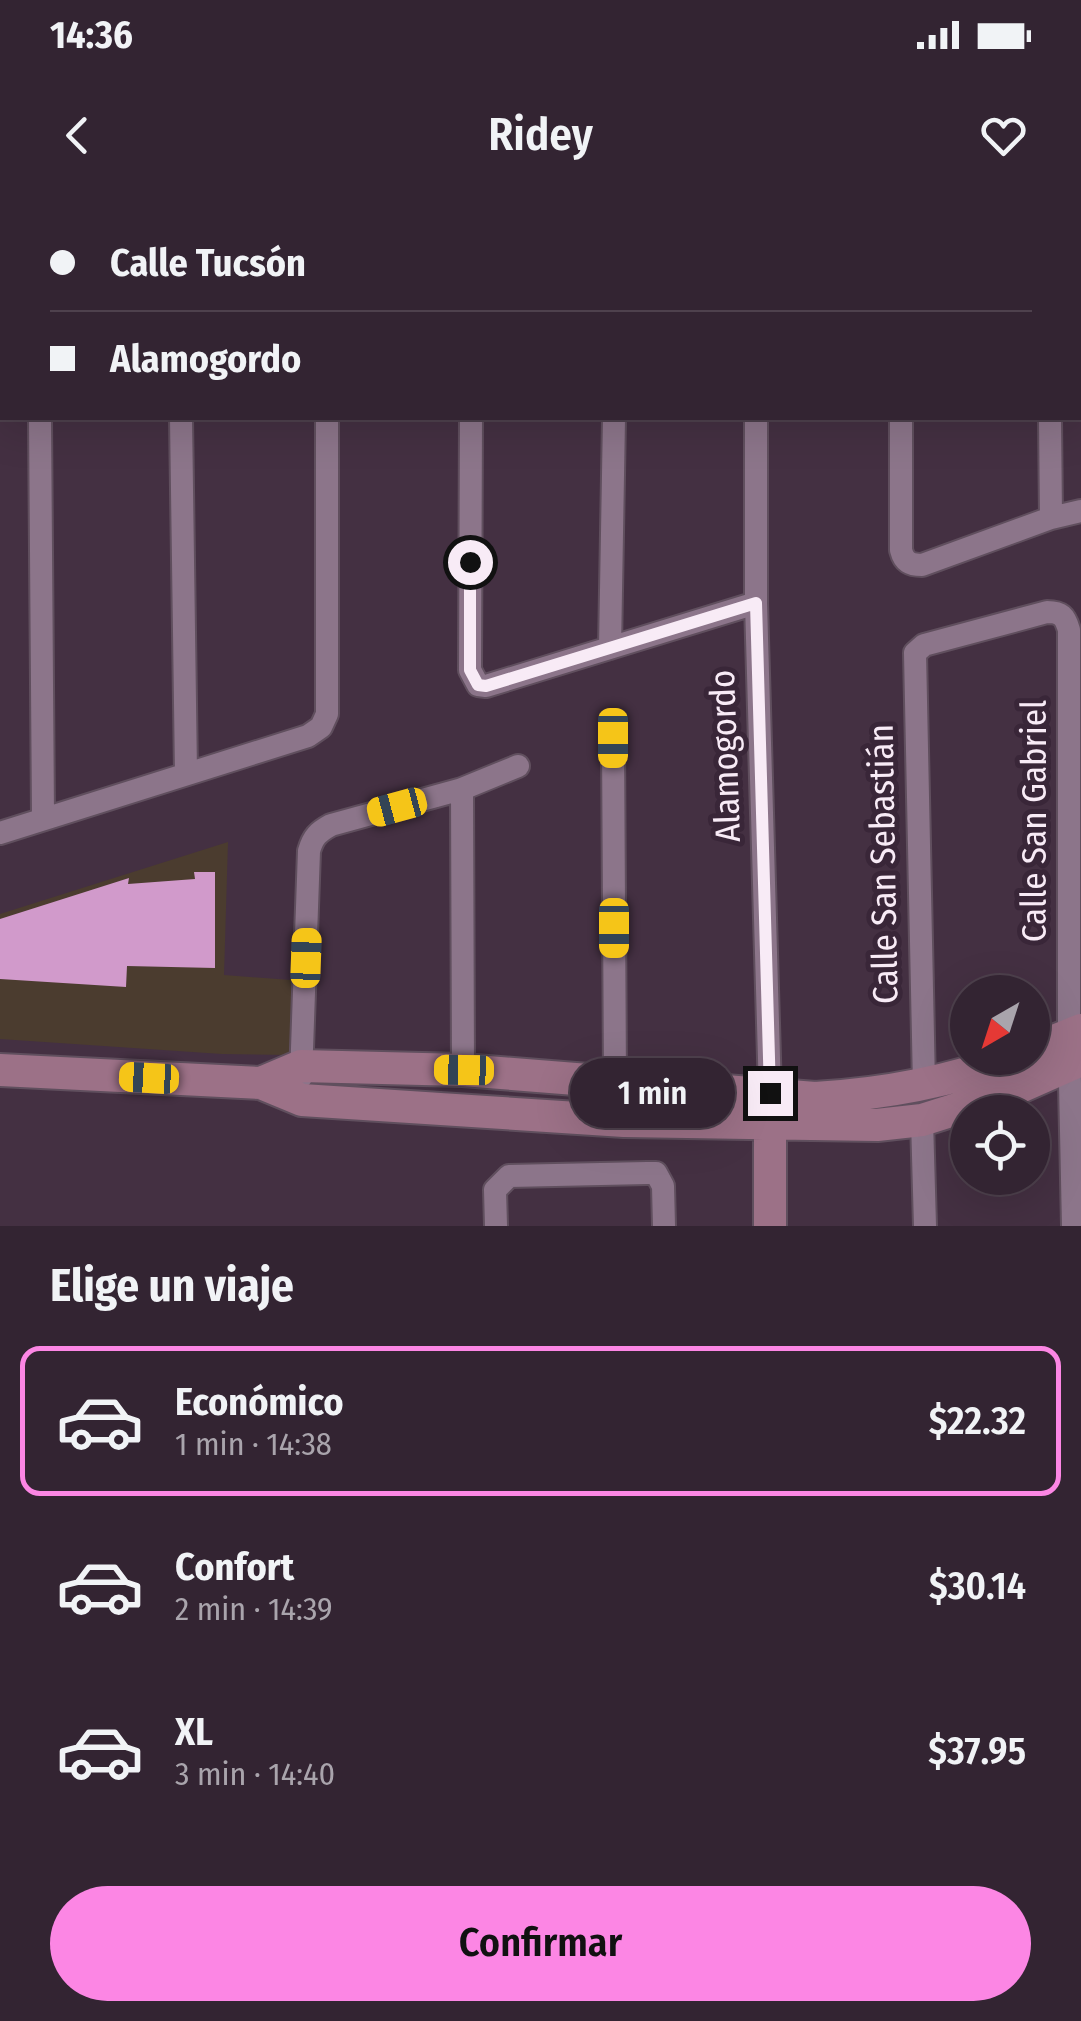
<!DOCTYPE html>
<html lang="es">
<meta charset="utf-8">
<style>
body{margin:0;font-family:"Fira Sans Condensed",sans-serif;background:#3b2c3a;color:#f1f3f6;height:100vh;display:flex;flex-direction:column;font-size:38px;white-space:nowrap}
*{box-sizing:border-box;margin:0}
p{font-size:32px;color:#a9a4ac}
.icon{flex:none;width:55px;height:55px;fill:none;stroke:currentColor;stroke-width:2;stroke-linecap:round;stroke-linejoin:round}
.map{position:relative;height:1026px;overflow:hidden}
.side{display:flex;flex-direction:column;background:#332432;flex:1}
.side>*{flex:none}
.banner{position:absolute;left:0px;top:0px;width:1082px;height:220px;box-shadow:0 10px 40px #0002,0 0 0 2px #4e414d;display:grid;align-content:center;height:220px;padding:0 50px;background:#332432}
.needle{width:65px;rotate:219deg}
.buttons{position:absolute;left:950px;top:775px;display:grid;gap:20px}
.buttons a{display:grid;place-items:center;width:100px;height:100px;border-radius:50%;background:#332432;box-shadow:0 10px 40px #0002,0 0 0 2px #4e414d;font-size:50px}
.end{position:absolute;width:45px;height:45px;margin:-22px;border:12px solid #f8ebf6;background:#111;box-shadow:0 0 0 5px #111}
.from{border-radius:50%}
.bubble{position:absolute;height:70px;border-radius:35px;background:#332432;box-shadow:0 10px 40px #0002,0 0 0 2px #4e414d;font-size:32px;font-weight:600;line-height:70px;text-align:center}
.car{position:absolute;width:30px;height:60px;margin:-30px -15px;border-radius:12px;box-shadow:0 0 8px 2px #0007;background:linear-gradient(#f5c518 24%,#345 0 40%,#f5c518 0 76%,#345 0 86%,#f5c518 0)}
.banner b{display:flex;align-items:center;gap:35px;height:95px;font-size:38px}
.banner b+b{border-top:2px solid #4e414d}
.banner i{width:25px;height:25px;background:#f1f3f6}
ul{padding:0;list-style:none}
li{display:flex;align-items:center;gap:30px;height:150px;margin:0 20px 15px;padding:0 30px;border:5px solid transparent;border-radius:20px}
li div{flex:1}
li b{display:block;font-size:38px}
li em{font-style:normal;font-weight:600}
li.on{border-color:#fc86e4}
li>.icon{width:90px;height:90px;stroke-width:1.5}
h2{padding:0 50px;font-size:45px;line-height:120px}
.cta{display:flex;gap:20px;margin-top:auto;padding:20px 50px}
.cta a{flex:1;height:115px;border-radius:60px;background:#fc86e4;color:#111;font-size:40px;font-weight:600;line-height:115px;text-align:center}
.status{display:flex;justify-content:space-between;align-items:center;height:70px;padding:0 50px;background:#332432;direction:ltr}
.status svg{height:28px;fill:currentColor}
header{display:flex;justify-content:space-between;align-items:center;height:130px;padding:0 50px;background:#332432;font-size:45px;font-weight:600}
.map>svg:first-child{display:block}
</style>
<div class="status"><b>14:36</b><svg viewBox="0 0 49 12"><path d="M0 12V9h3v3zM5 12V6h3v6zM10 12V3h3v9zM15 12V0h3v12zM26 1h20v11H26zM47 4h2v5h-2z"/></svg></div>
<header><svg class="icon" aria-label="back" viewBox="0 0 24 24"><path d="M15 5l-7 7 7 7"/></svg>Ridey<svg class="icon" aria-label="heart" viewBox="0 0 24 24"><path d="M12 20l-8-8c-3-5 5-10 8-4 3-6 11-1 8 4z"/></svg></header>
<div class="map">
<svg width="1081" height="1026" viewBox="0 0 1081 1026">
<rect width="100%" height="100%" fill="#443042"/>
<path fill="#4b3c2f" d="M0,0h111l4,2h-113l-2,76z
M228,642l-4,133 67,5v75l-69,-1 -222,-15v-125z"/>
<path fill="#d19acb" d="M194,672h21v96l-88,-2 -1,21 -126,-8v-60l129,-41 -1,6 67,-5z"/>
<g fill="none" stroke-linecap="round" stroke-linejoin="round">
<g stroke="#604f5e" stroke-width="26">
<path id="street" d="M145,0l3,2
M325,0v2
M471,0v2
M1049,0v2
M492,2l4,-2
M618,2v-2
M757,2v-2
M902,2v-2
M0,98h2
M40,218l3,399
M181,218l5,356
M471,218l-1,252 8,15 8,1 270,-83
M756,218v185l14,490
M901,218v132c3,12 9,15 21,15l129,-47 30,-7
M1050,218l1,100
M610,448l4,-230
M613,538l2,342
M462,589l1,281
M0,633l308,-97 13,-9 6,-13v-296
M301,877l8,-226c4,-14 9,-19 22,-26l131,-36 56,-23
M924,885l-9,-432 9,-8 123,-33c14,0 18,4 22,18v406l4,190
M922,920l3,106
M496,1026l-1,-36 14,-14 138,-3h9l7,13 1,40"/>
</g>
<g stroke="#604f5e" stroke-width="36">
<path id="secondary" d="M1032,850l49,-20
M0,870l261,13 41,17 322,21 253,4 45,-5 38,-12 53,-18 68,-30
M261,883l40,-17 162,4 352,28c68,-4 134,-16 198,-40
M770,1026v-120"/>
</g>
<use href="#street" stroke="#8c758a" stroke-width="22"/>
<use href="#secondary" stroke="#9c7187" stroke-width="32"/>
</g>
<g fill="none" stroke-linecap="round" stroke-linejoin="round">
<path stroke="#f8ebf6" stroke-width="12" d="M470,362v108l8,15 8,1 270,-83 14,490"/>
</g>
<g text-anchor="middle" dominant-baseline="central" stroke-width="10" stroke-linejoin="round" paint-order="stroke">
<g font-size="35" fill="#f8ebf6" stroke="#392638">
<text transform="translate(725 556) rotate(-92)">Alamogordo</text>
<text transform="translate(1034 621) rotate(-90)">Calle San Gabriel</text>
<text transform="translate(883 664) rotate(-91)">Calle San Sebastián</text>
</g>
</g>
</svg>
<div class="buttons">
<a><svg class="needle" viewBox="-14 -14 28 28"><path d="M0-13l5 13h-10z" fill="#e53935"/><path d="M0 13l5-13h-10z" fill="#a9a4ac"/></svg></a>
<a><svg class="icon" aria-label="locate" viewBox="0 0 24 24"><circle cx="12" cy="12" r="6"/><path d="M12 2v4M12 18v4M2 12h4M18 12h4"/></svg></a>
</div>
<i class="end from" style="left:470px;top:362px"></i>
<i class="end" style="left:770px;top:893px"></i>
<div class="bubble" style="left:570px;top:858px;width:165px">1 min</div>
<i class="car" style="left:613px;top:538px;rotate:180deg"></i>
<i class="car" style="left:397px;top:607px;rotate:255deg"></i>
<i class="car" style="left:614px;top:728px;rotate:180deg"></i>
<i class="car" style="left:306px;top:758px;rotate:2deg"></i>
<i class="car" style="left:464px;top:870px;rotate:271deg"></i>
<i class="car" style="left:149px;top:878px;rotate:273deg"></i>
<div class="banner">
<b><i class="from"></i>Calle Tucsón</b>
<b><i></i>Alamogordo</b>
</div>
</div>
<section class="side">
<h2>Elige un viaje</h2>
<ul>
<li class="on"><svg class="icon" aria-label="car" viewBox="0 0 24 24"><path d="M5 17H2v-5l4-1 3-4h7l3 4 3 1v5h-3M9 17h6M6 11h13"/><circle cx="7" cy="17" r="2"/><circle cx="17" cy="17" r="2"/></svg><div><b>Económico</b><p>1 min · 14:38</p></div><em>$22.32</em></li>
<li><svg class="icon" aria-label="car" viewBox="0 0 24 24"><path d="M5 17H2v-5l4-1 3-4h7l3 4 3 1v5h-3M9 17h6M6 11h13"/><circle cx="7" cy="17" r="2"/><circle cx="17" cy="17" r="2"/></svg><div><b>Confort</b><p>2 min · 14:39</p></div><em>$30.14</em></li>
<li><svg class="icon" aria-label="car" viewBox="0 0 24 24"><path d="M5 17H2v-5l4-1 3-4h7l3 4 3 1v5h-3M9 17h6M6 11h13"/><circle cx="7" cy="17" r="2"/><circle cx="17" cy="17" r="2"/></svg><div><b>XL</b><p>3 min · 14:40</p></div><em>$37.95</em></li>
</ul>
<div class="cta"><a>Confirmar</a></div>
</section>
